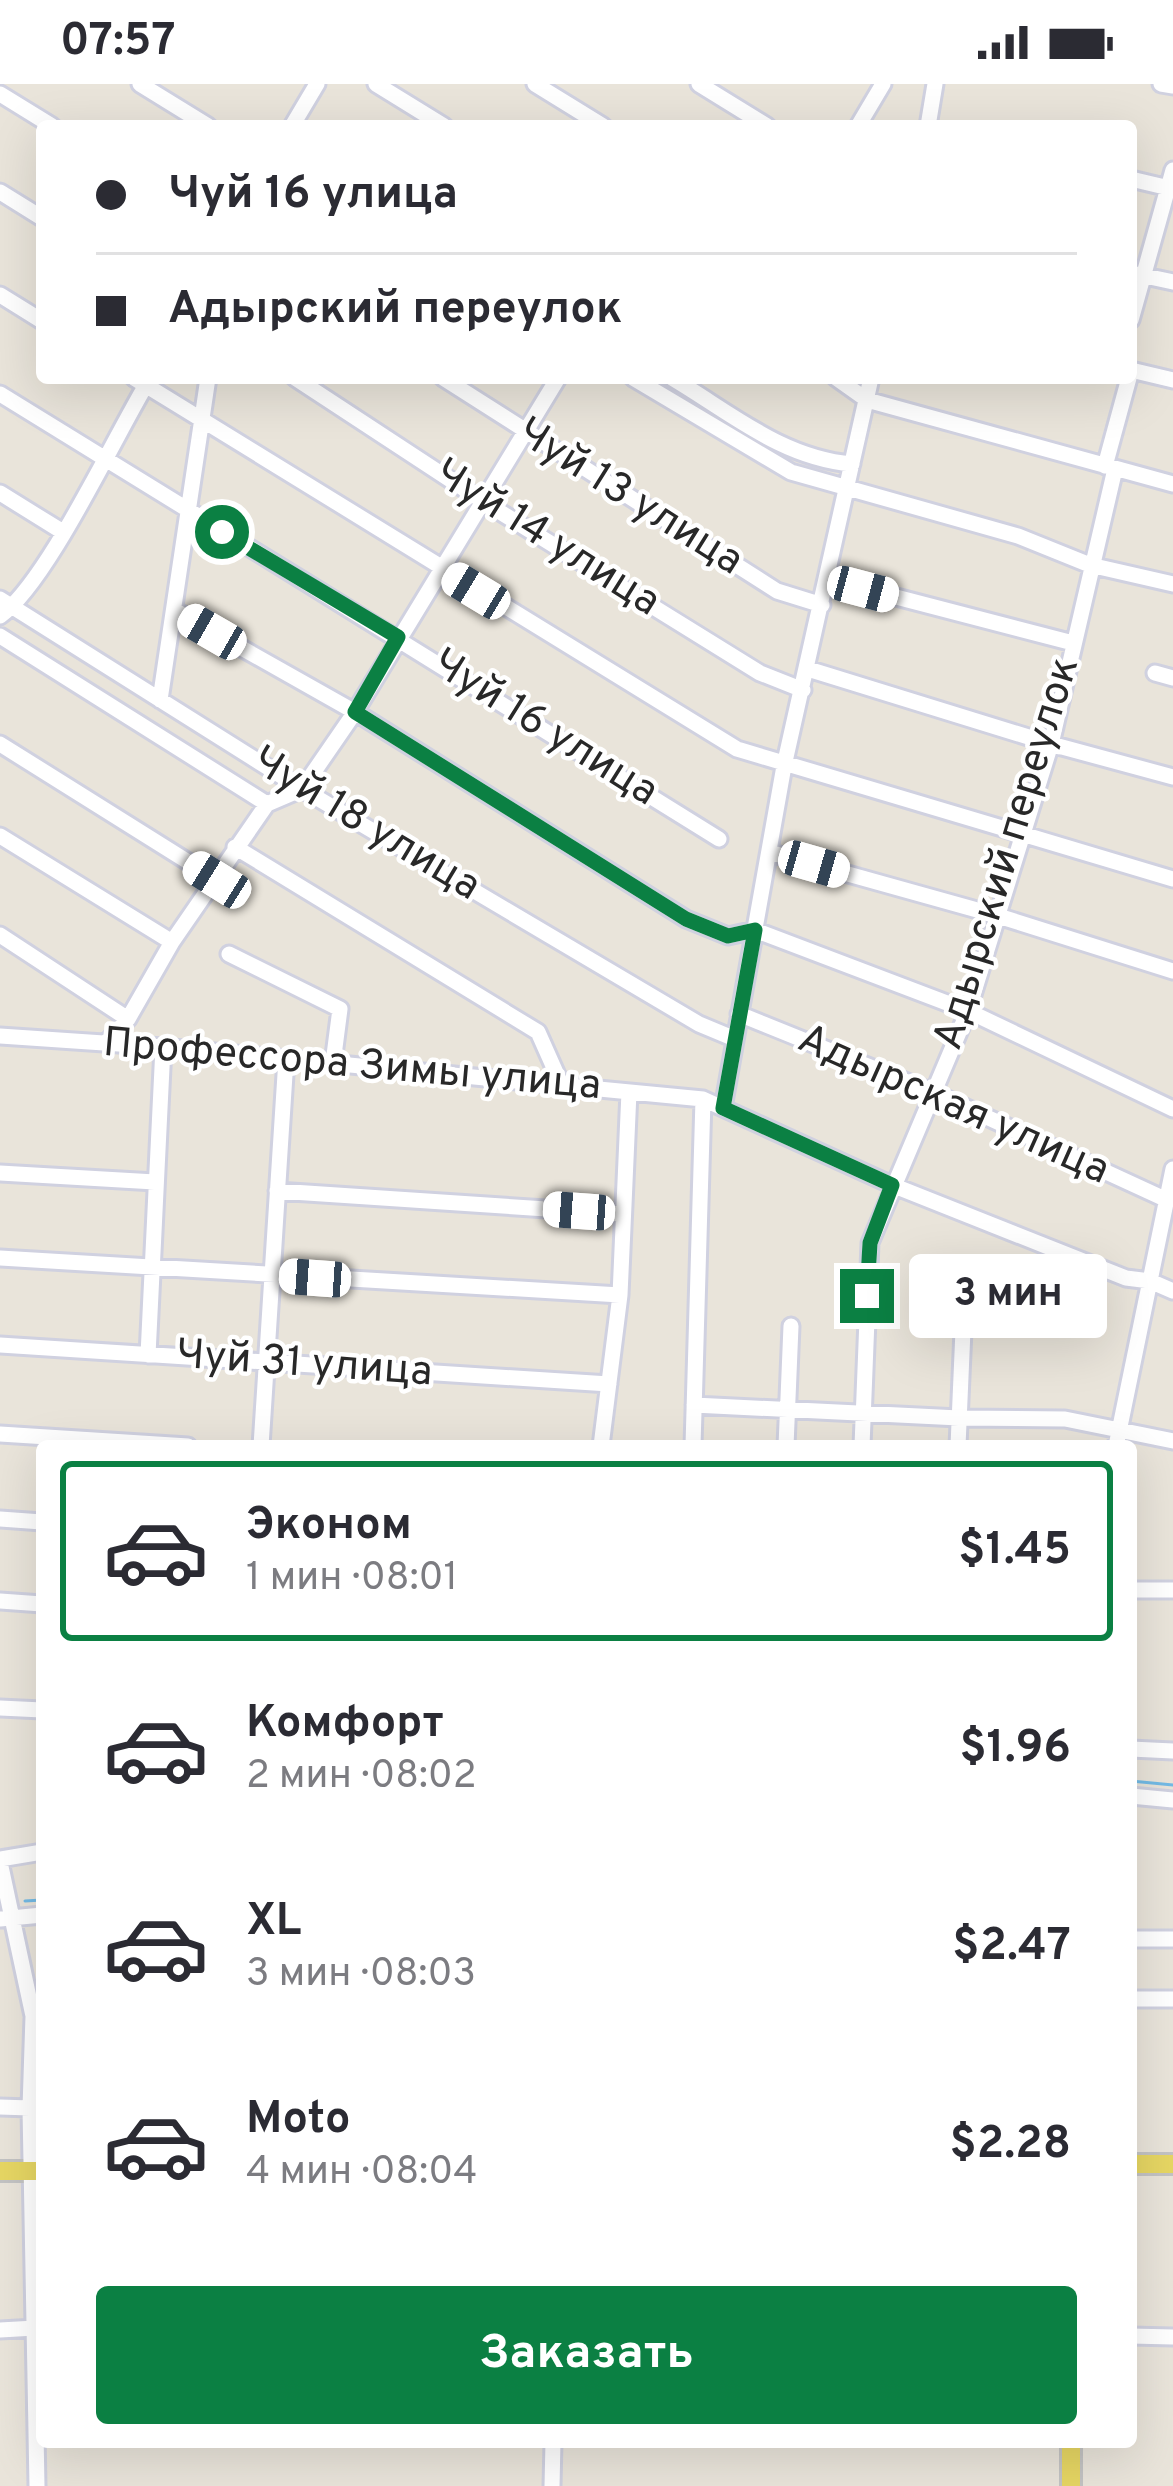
<!DOCTYPE html>
<html lang="ru">
<meta charset="utf-8">
<style>
body{margin:0;font-family:Overpass,sans-serif;background:#f2f2f3;color:#2b2b33;height:100vh;display:flex;flex-direction:column;font-size:45px;white-space:nowrap}
*{box-sizing:border-box;margin:0}
p{font-size:39px;color:#7c7c81}
.icon{flex:none;width:66px;height:66px;fill:none;stroke:currentColor;stroke-width:2;stroke-linecap:round;stroke-linejoin:round}
.map{position:relative;flex:1;overflow:hidden}
.side{position:absolute;left:36px;top:1356px;width:1101px;height:1008px;display:flex;flex-direction:column;background:#fff;border-radius:12px;box-shadow:0 12px 48px #0002}
.side>*{flex:none}
.guide{position:absolute;left:36px;top:36px;width:1101px;height:264px;border-radius:12px;box-shadow:0 12px 48px #0002;display:grid;align-content:center;height:264px;padding:0 60px;background:#fff}
.end{position:absolute;width:54px;height:54px;margin:-27px;border:15px solid #0b8043;background:#fff;box-shadow:0 0 0 6px #fff}
.from{border-radius:50%}
.bubble{position:absolute;height:84px;border-radius:12px;background:#fff;box-shadow:0 12px 48px #0002;font-size:39px;font-weight:700;line-height:84px;text-align:center}
.car{position:absolute;width:36px;height:72px;margin:-36px -18px;border-radius:15px;box-shadow:0 0 9px 3px #0007;background:linear-gradient(#fff 24%,#345 0 40%,#fff 0 76%,#345 0 86%,#fff 0)}
.guide b{display:flex;align-items:center;gap:42px;height:114px;font-size:45px}
.guide b+b{border-top:3px solid #e1e1e2}
.guide i{width:30px;height:30px;background:#2b2b33}
ul{padding:21px 0 0;list-style:none}
li{display:flex;align-items:center;gap:36px;height:180px;margin:0 24px 18px;padding:0 36px;border:6px solid transparent;border-radius:12px}
li div{flex:1}
li b{display:block;font-size:45px}
li em{font-style:normal;font-weight:700}
li.active{border-color:#0b8043}
li>.icon{width:108px;height:108px;stroke-width:1.5}
.button{display:flex;gap:24px;margin-top:auto;padding:24px 60px}
.button a{flex:1;height:138px;border-radius:12px;background:#0b8043;color:#fff;font-size:48px;font-weight:700;line-height:138px;text-align:center}
.status{display:flex;justify-content:space-between;align-items:center;height:84px;padding:0 60px;background:#fff;direction:ltr}
.status svg{height:33px;fill:currentColor}
.map>svg:first-child{display:block}
</style>
<div class="status"><b>07:57</b><svg viewBox="0 0 49 12"><path d="M0 12V9h3v3zM5 12V6h3v6zM10 12V3h3v9zM15 12V0h3v12zM26 1h20v11H26zM47 4h2v5h-2z"/></svg></div>
<div class="map">
<svg width="1173" height="2402" viewBox="0 0 1173 2402">
<rect width="100%" height="100%" fill="#e9e4da"/>
<g fill="none" stroke-linecap="round" stroke-linejoin="round">
<path stroke="#73bae5" stroke-width="3" d="M1131,1697l42,4
M25,1817l17,-1"/>
<g stroke="#d0d1e0" stroke-width="21">
<path id="minor" d="M140,0l68,42
M376,0l68,42
M535,0l68,42
M699,0l68,42
M1161,0l12,2
M0,10l52,32
M292,42l25,-42
M858,42l25,-42
M928,42l7,-42
M1131,95l42,10
M0,108l42,26
M1131,189l42,9
M0,211l42,26
M1131,236l42,-150
M1131,286l42,10
M134,294l603,371 436,130
M295,294l189,124 276,171 43,17
M443,294l334,213 45,14
M633,294l158,94 227,64 72,29 83,19
M672,294c59,35 110,80 180,86
M836,294l31,22 306,84
M0,310c240,148 480,295 719,445
M1105,382l24,-88
M0,409l63,39
M827,495l246,64
M0,515l302,190 397,235 36,15
M176,527l179,101 331,207 42,17 27,-6 213,81 205,98
M0,532c46,-32 113,-176 146,-231
M0,552l267,168
M808,585l243,75 122,33
M1155,589l18,5
M160,616l48,-322
M0,660l217,136
M0,752l172,106
M235,763l303,185 24,54
M769,768l226,63 178,56
M0,851l128,84
M229,870l111,55 -7,54
M739,930l193,78 235,108
M0,952l163,11 540,52 189,86 234,93 24,3 23,10
M106,959l22,-24 44,-77 95,-138 35,-15 53,-77 203,-334
M723,1024l61,-342 87,-388
M0,1089l155,9
M277,1107l345,23
M0,1174l620,37
M0,1261l609,39
M148,1271l15,-308
M694,1321l265,13 106,1 108,22
M0,1350l188,12
M261,1362l25,-387
M601,1362l19,-151 9,-203
M693,1362l10,-347
M786,1362l5,-120
M862,1362l8,-203 98,-232 83,-267 64,-275
M958,1362l5,-116
M1116,1362l57,-277
M0,1435l42,3
M1131,1506h42
M0,1517l42,3
M0,1624l42,2
M1131,1665l42,2
M1131,1712l42,4
M0,1775l42,-7
M0,1778l33,154 -3,92 7,378
M0,1835l42,-4
M1131,1855h42
M1131,1915h42
M0,2023l30,1
M0,2246l35,-2
M1131,2252l42,1
M552,2402l1,-44"/>
</g>
<g stroke="#c3c3c3" stroke-width="24">
<path id="major" d="M1131,2080h42
M0,2087h42
M1071,2358v44"/>
</g>
<use href="#minor" stroke="#fff" stroke-width="15"/>
<use href="#major" stroke="#e6d663" stroke-width="18"/>
</g>
<g fill="none" stroke-linecap="round" stroke-linejoin="round">
<path stroke="#0b8043" stroke-width="15" d="M222,448l176,105 -43,75 331,207 42,17 27,-6 -32,178 169,77 -22,58 -3,53"/>
</g>
<g text-anchor="middle" dominant-baseline="central" stroke-width="9" stroke-linejoin="round" paint-order="stroke">
<g font-size="42" fill="#282828" stroke="#fff">
<text transform="translate(629 414) rotate(32)">Чуй 13 улица</text>
<text transform="translate(546 455) rotate(32)">Чуй 14 улица</text>
<text transform="translate(544 645) rotate(32)">Чуй 16 улица</text>
<text transform="translate(365 741) rotate(31)">Чуй 18 улица</text>
<text transform="translate(1008 770) rotate(-73)">Адырский переулок</text>
<text transform="translate(352 982) rotate(5)">Профессора Зимы улица</text>
<text transform="translate(953 1022) rotate(24)">Адырская улица</text>
<text transform="translate(304 1281) rotate(4)">Чуй 31 улица</text>
</g>
</g>
</svg>
<i class="end from" style="left:222px;top:448px"></i>
<i class="end" style="left:867px;top:1212px"></i>
<div class="bubble" style="left:909px;top:1170px;width:198px">3 мин</div>
<i class="car" style="left:863px;top:505px;rotate:105deg"></i>
<i class="car" style="left:476px;top:507px;rotate:301deg"></i>
<i class="car" style="left:212px;top:548px;rotate:300deg"></i>
<i class="car" style="left:814px;top:780px;rotate:106deg"></i>
<i class="car" style="left:217px;top:796px;rotate:302deg"></i>
<i class="car" style="left:579px;top:1127px;rotate:274deg"></i>
<i class="car" style="left:315px;top:1194px;rotate:274deg"></i>
<div class="guide">
<b><i class="from"></i>Чуй 16 улица</b>
<b><i></i>Адырский переулок</b>
</div>
<section class="side">
<ul>
<li class="active"><svg class="icon" aria-label="car" viewBox="0 0 24 24"><path d="M5 17H2v-5l4-1 3-4h7l3 4 3 1v5h-3M9 17h6M6 11h13"/><circle cx="7" cy="17" r="2"/><circle cx="17" cy="17" r="2"/></svg><div><b>Эконом</b><p>1 мин · 08:01</p></div><em>$1.45</em></li>
<li><svg class="icon" aria-label="car" viewBox="0 0 24 24"><path d="M5 17H2v-5l4-1 3-4h7l3 4 3 1v5h-3M9 17h6M6 11h13"/><circle cx="7" cy="17" r="2"/><circle cx="17" cy="17" r="2"/></svg><div><b>Комфорт</b><p>2 мин · 08:02</p></div><em>$1.96</em></li>
<li><svg class="icon" aria-label="car" viewBox="0 0 24 24"><path d="M5 17H2v-5l4-1 3-4h7l3 4 3 1v5h-3M9 17h6M6 11h13"/><circle cx="7" cy="17" r="2"/><circle cx="17" cy="17" r="2"/></svg><div><b>XL</b><p>3 мин · 08:03</p></div><em>$2.47</em></li>
<li><svg class="icon" aria-label="car" viewBox="0 0 24 24"><path d="M5 17H2v-5l4-1 3-4h7l3 4 3 1v5h-3M9 17h6M6 11h13"/><circle cx="7" cy="17" r="2"/><circle cx="17" cy="17" r="2"/></svg><div><b>Moto</b><p>4 мин · 08:04</p></div><em>$2.28</em></li>
</ul>
<div class="button"><a>Заказать</a></div>
</section>
</div>
